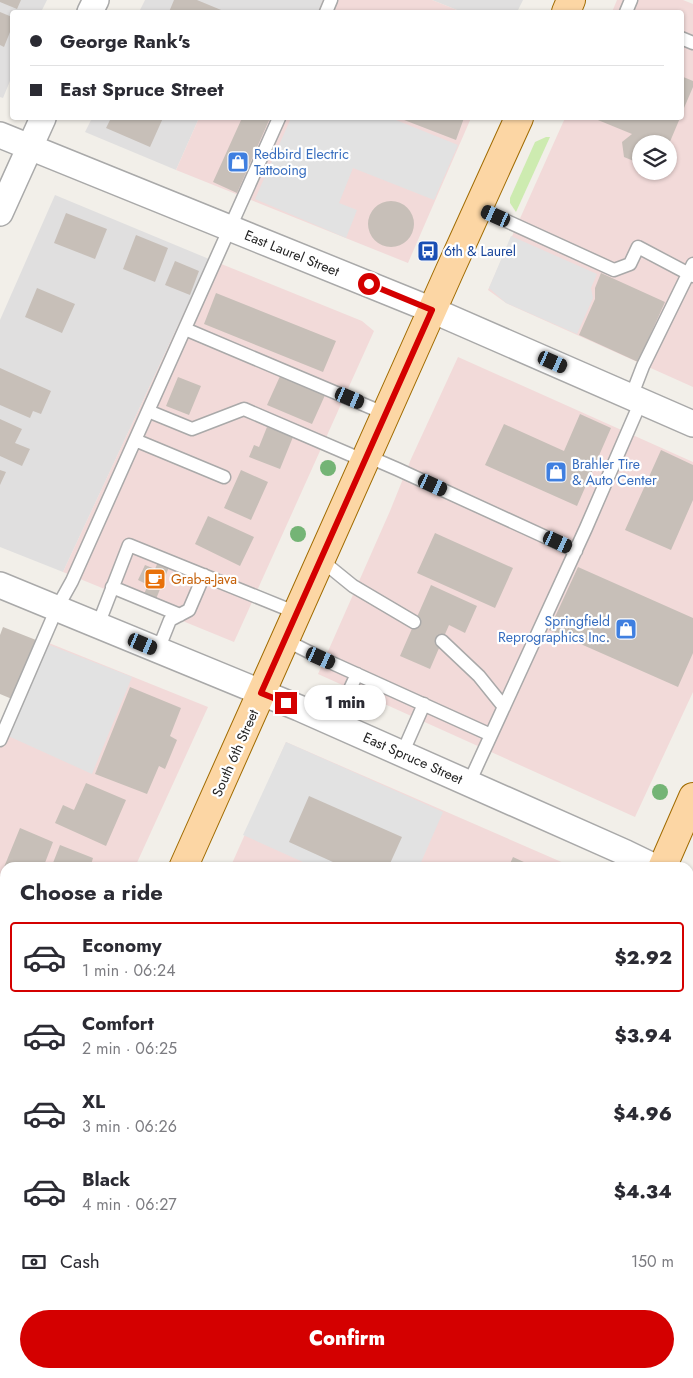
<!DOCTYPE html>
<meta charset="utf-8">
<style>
body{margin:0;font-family:Jost,sans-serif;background:#f2f2f3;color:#2b2b33;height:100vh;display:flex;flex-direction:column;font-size:19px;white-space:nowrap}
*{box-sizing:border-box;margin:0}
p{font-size:16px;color:#7c7c81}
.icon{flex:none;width:28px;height:28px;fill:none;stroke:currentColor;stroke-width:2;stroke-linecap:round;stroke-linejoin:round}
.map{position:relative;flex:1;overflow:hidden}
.side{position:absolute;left:0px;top:862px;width:694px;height:516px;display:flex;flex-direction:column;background:#fff;border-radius:15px 15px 0 0;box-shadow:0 1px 4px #0004}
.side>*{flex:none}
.hud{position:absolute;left:10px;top:10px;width:674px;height:110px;border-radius:5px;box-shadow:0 1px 4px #0004;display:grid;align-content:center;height:110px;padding:0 20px;background:#fff}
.buttons{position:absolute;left:632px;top:135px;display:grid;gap:10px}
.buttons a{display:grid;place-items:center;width:45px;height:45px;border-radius:50%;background:#fff;box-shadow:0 1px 4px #0004;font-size:25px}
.end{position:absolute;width:22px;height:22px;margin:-11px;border:6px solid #d40000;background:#fff;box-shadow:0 0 0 2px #fff}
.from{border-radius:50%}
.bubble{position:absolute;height:35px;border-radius:18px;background:#fff;box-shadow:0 1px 4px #0004;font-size:16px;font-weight:800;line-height:35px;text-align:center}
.car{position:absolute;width:15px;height:30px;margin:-15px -8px;border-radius:6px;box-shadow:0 0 4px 1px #0007;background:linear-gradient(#222 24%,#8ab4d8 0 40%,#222 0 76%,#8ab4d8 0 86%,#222 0)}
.hud b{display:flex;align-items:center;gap:18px;height:48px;font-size:19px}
.hud b+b{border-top:1px solid #e1e1e2}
.hud i{width:12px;height:12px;background:#2b2b33}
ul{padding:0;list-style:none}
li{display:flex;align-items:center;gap:15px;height:70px;margin:0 10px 8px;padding:0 10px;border:2px solid transparent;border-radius:5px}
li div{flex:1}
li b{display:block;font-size:19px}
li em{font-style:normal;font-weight:800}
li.on{border-color:#d40000}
li>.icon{width:45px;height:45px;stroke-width:1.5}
h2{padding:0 20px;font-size:22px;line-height:60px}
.pay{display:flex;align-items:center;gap:12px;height:55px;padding:0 20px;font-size:19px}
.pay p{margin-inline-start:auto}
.cta{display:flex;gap:10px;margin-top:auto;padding:10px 20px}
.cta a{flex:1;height:58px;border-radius:30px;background:#d40000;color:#fff;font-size:20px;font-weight:800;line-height:58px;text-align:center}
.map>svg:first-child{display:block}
</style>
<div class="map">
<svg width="693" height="1378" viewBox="0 0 693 1378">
<rect width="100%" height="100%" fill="#f2efe9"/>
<path fill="#e0dfdf" d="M0,0h47l-6,12h-29v64l-9,22 -3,-1z
M145,0h178l-5,12h-179z
M432,0h91l-6,12h-55z
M92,118h107l-23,52 -91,-38z
M55,195l154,64 -146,313 -63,-25v-227z
M689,936l4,1v375l-4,-2z
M0,1072l5,2v83l-5,11z
M689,1368l4,2v8h-212l2,-4h206z"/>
<path fill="#f2dad9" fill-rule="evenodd" d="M323,0h109l30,12h-144z
M617,0h66l10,4v383l-187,-84 -18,-13 77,-172h116v-106h-69zM641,144h28v27h-28z
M199,118h272l-63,145 -232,-93z
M209,259l153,62 12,10 -140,311 -171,-70z
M458,357l235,105v230l-58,125 -317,-143 72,-163 21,-52z
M39,639l169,68 -73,160 -130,1v80l-5,-2v-222z
M286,742l287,125 -132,1 -8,-4 -2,4h-201z
M5,1371v3h385l-2,4h-386z"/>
<path fill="#cdebb0" d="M546,137h4l-34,75 -6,-9v-5l25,-56z"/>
<path fill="#e2e2e2" d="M291,118h100l67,27 -24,55 -81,-32 -14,35 18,7 -11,28 -91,-39z
M511,236l86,38 -6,14 2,10 -16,36 -71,-31 -17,-15z
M47,644l85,33 -40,97 -86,-39z
M286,742l157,70 -24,55h-105l-71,-32z
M79,1374h308l-1,4h-297z"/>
<path fill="#c7bfb8" d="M0,0h21l-4,9 -17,-7z
M174,0h23l29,12h-57z
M0,12l12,5v10l-8,20 -4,-2z
M681,76l12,5v6l-12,28z
M111,118h52l-13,29 -44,-19z
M242,118h28l-33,75 -24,-11z
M399,118h65l-8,22z
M593,118h87l-11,26h-28v20l-17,-7 -2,-15 10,-8z
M368 224a23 23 0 1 1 46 0a23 23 0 1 1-46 0Z
M66,213l41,16 -12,30 -41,-16z
M136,235l32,13 -13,34 -32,-13z
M175,261l24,10 -9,24 -25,-10z
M601,273l64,29 -27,60 -59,-27 16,-36v-11z
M37,288l38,16 -13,29 -37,-16z
M216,293l120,48 -13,31 -119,-48z
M0,368l51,23 -10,23 -8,-3 -3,7 -30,-13z
M281,374l45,19 -14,31 -45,-19z
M178,377l23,9 -12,29 -23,-9z
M580,414l31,14 -34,78 -92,-41 19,-41 60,27z
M0,419l22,10 -7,14 15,6 -8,17 -22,-10z
M267,427l26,10 -13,32 -31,-12 5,-12 5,2z
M661,450l32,15v35l-22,50 -46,-20z
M0,470l6,2 -6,13z
M241,470l27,12 -17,38 -27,-12z
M208,516l46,21 -14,29 -45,-22z
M435,533l78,35 -18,40 -78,-35z
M158,562l11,5 -13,32 -12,-5 4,-9 -10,-5 7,-15 10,4z
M578,567l115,51v35l-15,34 -129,-57z
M431,585l46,21 -12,27 -16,-8 -19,44 -30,-13z
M3,627l33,13 -24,59 -12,-5v-59z
M130,687l51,21 -11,28 7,4 -12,29 -6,-3 -12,28 -52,-20z
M86,783l40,17 -20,46 -51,-23 8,-18 11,5z
M309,796l93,41 -14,31h-42l-57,-26z
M20,828l33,14 -10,26h-38v28l-5,-2v-17z
M60,845l33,13 -3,10h-39z
M513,857l24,11h-29z
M0,957l5,2v42l-5,-2z
M689,1014l4,1v39l-4,-2z
M689,1184l4,1v32l-4,-2z
M689,1243l4,2v60l-4,-2z
M554,1374h31l-2,4h-20z
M687,1374l6,2v2h-7z"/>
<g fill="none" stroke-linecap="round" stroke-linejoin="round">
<g stroke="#a9a9a9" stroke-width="15">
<path id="service" d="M326,12l5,-12
M626,12l5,-12
M681,38l12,5
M478,208l136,62 16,-6 8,-17 55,29
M185,329l201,85
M631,397l12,-31 50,-102
M148,411l44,18 52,-20 121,52
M135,440l89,37
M367,456l30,13 179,82
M321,560l32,26 61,36
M112,587l68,28
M98,625l31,-80 168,68
M285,640l36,18 170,77
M442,641l37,35 25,31
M158,650l12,-30 19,-10 15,-35
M334,724l23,-50
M0,740l57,-132 15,-27 207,-463
M402,754l22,-50
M469,783l117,-255 55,-127
M669,1378l2,-4"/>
</g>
<g stroke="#a9a9a9" stroke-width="28">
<path id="minor" d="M90,12l6,-12
M0,135l432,175 261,114
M0,213l43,-95
M0,585l299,123 327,145 31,15
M689,904l4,2
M0,1036l5,2
M689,1335l4,2"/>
</g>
<g stroke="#a06b00" stroke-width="30">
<path id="primary" d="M566,12l5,-12
M183,868l267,-598 69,-152
M662,868l31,-71
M0,1277l5,-11
M434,1378l2,-4"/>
</g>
<use href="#service" stroke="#fff" stroke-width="12"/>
<use href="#minor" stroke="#fff" stroke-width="25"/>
<use href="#primary" stroke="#fcd6a4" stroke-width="28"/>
</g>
<g fill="#74b475">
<circle cx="328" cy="468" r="8"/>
<circle cx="298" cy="534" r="8"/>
<circle cx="660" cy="792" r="8"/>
</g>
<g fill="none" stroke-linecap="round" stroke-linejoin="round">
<path stroke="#d40000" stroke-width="6" d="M286,703l-25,-10 171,-383 -63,-26"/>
</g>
<defs>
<g id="shop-square" transform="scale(1.125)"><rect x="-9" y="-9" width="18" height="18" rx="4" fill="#3f7fe0" stroke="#fff"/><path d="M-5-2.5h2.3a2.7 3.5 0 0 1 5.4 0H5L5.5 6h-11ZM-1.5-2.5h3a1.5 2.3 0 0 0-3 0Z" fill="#fff"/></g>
<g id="bus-square" transform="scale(1.125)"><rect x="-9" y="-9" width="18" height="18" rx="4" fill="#1a4fb4" stroke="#fff"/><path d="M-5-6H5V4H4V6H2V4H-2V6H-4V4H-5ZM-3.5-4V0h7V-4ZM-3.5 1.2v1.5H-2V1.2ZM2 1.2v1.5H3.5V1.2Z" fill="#fff"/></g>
<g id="cafe-square" transform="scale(1.125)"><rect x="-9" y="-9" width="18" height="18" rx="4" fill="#e8710a" stroke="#fff"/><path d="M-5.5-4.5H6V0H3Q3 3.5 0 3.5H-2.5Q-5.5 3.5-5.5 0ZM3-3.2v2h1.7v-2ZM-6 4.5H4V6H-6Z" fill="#fff"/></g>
</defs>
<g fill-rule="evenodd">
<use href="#shop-square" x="238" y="162"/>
<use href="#bus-square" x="428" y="251"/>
<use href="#shop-square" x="556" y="472"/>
<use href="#cafe-square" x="155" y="579"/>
<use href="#shop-square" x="626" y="629"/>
</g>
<g text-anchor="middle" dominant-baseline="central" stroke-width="4.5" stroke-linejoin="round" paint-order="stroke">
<g font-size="14" fill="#366cbe" stroke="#fff" text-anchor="start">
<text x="254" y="154">Redbird Electric<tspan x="254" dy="16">Tattooing</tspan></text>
<text x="572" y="464">Brahler Tire<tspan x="572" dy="16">&amp; Auto Center</tspan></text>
<text x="610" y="621" text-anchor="end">Springfield<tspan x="610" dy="16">Reprographics Inc.</tspan></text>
</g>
<g font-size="14" fill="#164399" stroke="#fff" text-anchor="start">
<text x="444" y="251">6th &amp; Laurel</text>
</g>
<g font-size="14" fill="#222" stroke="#fff">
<text transform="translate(292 253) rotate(22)">East Laurel Street</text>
<text transform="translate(235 753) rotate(-66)">South 6th Street</text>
<text transform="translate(413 758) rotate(24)">East Spruce Street</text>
</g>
<g font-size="14" fill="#c56008" stroke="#fff" text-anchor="start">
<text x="171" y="579">Grab-a-Java</text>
</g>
</g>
</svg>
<div class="buttons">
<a><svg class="icon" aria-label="layers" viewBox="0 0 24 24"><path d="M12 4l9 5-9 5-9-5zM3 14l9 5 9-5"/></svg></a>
</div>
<i class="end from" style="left:369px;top:284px"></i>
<i class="end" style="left:286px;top:703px"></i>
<div class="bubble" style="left:304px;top:685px;width:82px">1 min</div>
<i class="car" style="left:496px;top:216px;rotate:294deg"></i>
<i class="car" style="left:553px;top:362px;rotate:114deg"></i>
<i class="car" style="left:350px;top:398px;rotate:113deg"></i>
<i class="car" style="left:433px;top:485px;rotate:115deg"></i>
<i class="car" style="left:558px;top:542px;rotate:115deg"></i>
<i class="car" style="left:143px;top:644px;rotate:113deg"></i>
<i class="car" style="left:321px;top:658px;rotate:114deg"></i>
<div class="hud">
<b><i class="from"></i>George Rank's</b>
<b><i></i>East Spruce Street</b>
</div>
<section class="side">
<h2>Choose a ride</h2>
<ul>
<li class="on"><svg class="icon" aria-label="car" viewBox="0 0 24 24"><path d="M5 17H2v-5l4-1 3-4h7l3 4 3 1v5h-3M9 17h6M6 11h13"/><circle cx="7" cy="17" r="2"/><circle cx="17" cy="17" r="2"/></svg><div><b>Economy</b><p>1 min · 06:24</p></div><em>$2.92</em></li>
<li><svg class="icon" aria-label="car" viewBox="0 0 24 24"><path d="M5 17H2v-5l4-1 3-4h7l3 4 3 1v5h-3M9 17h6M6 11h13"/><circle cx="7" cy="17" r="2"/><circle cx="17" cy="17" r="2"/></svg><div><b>Comfort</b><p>2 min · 06:25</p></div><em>$3.94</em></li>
<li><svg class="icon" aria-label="car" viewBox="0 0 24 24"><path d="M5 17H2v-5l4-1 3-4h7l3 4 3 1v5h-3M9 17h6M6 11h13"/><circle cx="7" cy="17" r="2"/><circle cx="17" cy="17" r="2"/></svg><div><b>XL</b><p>3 min · 06:26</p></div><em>$4.96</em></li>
<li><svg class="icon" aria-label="car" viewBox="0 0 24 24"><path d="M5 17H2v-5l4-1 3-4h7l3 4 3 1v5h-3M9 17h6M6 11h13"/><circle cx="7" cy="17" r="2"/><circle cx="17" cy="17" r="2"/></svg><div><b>Black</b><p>4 min · 06:27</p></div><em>$4.34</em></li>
</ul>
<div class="pay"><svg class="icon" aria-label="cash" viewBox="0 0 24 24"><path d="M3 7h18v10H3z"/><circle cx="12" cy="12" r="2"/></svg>Cash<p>150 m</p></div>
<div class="cta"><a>Confirm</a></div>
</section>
</div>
